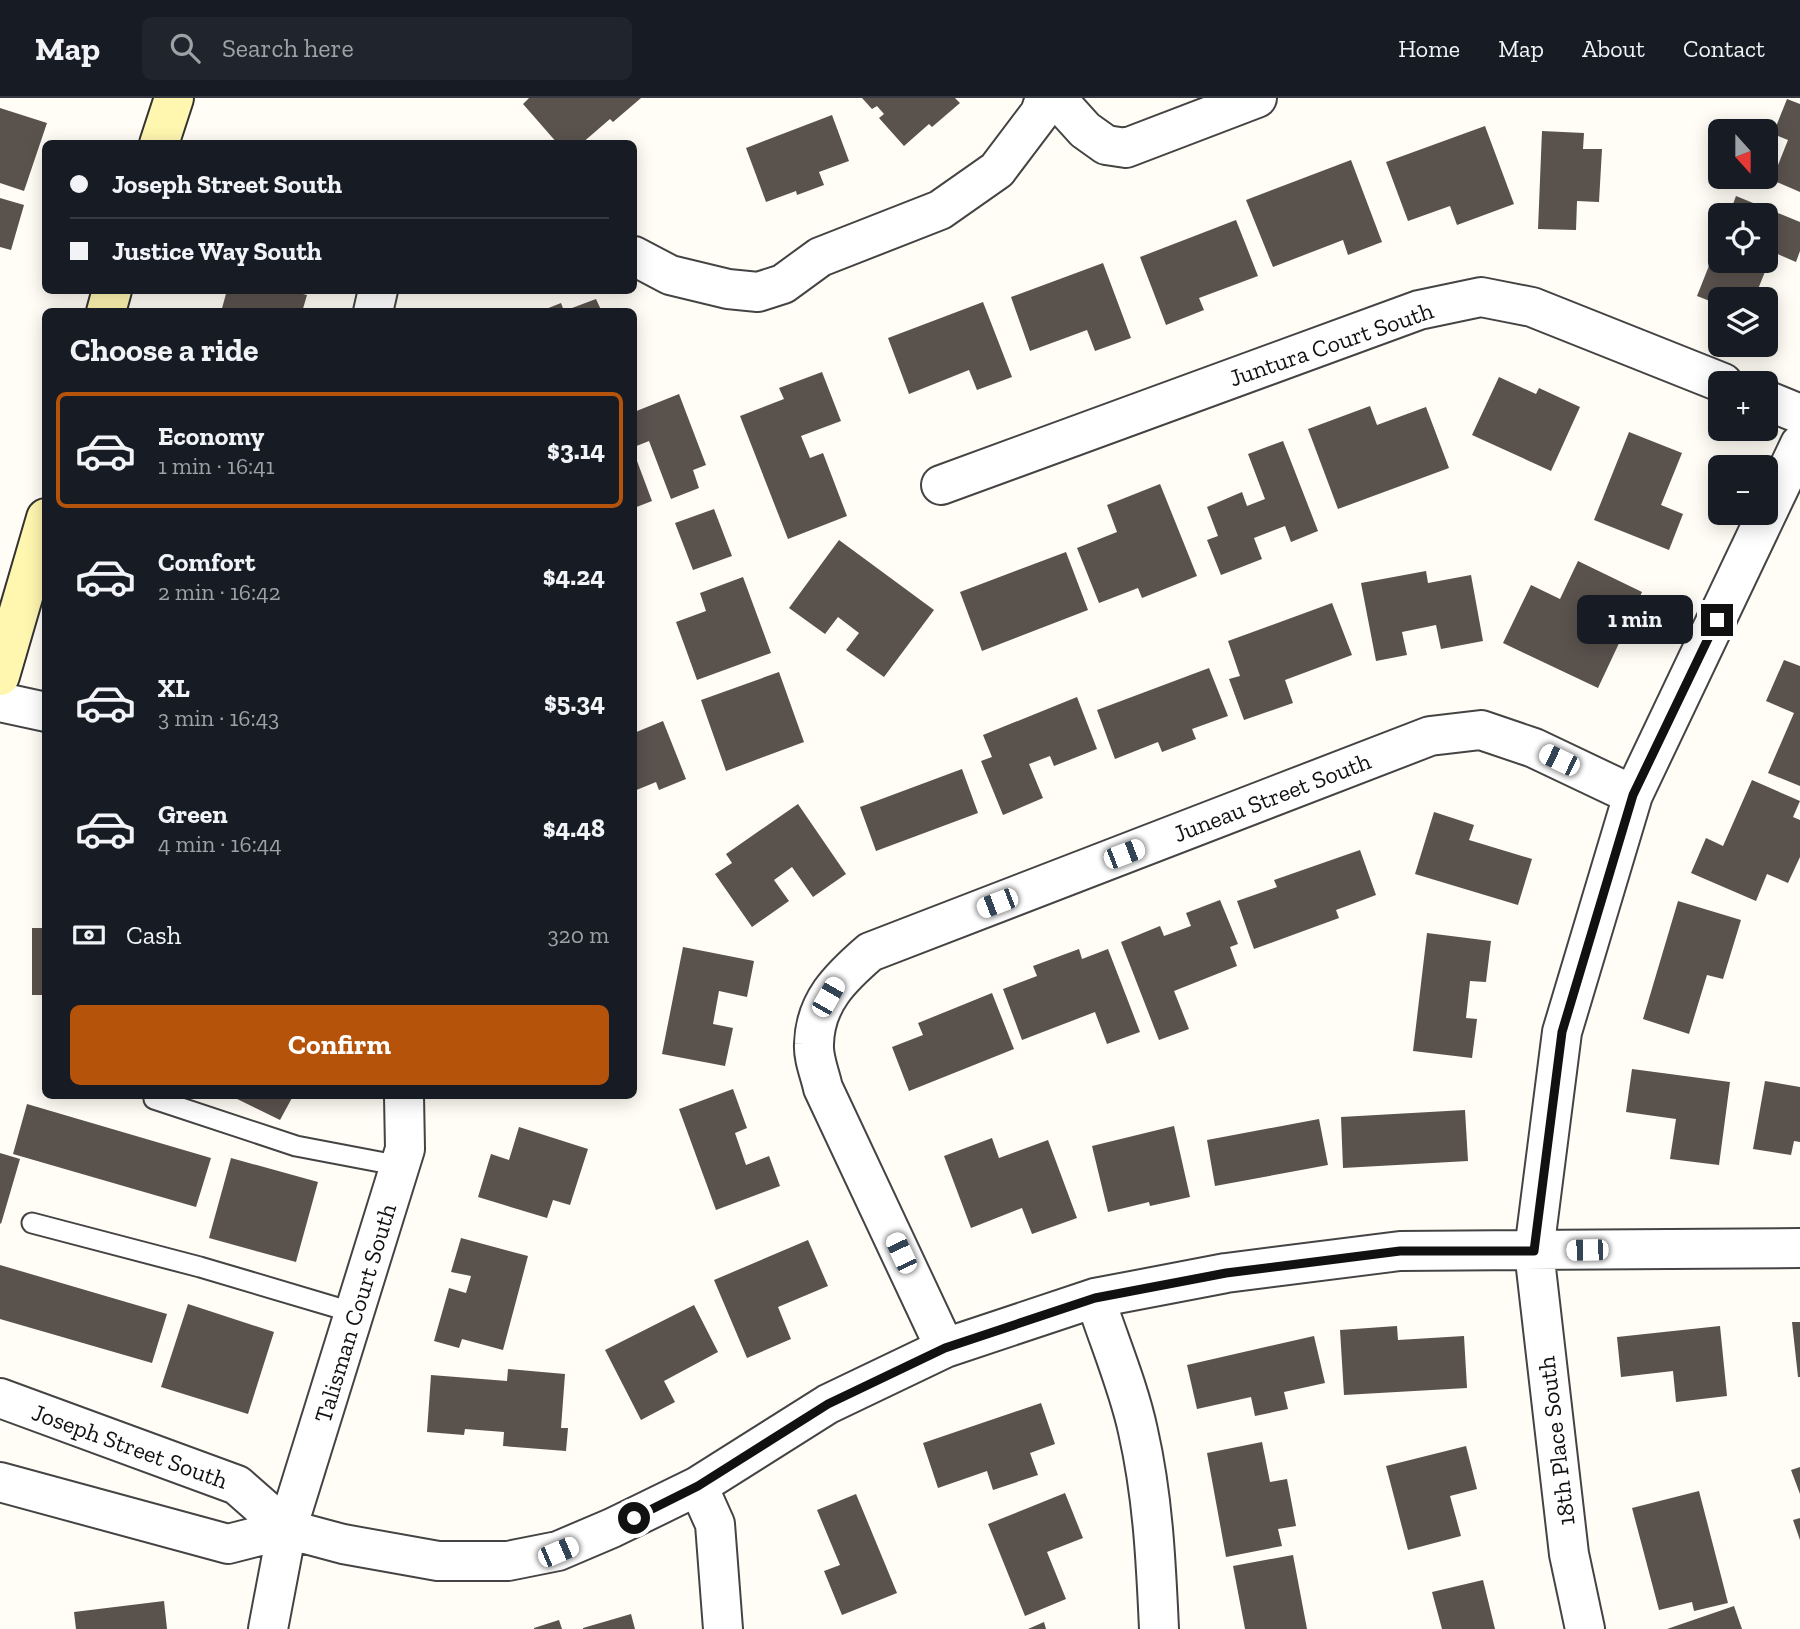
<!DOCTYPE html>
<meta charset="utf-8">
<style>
body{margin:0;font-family:"Zilla Slab",serif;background:#20242c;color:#f1f3f6;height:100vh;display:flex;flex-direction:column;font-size:26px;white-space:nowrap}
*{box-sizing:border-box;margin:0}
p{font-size:23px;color:#9ea1a6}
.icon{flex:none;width:38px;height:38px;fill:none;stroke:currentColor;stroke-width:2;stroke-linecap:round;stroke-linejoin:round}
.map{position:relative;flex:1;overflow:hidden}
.sheet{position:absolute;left:42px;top:210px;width:595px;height:791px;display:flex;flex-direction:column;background:#171b24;border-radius:10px;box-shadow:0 4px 18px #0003}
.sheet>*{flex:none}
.top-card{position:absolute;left:42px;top:42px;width:595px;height:154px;border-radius:10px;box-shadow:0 4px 18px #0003;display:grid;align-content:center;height:154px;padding:0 28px;background:#171b24}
.needle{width:46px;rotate:159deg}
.tools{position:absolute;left:1708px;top:21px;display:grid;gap:14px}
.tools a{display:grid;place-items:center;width:70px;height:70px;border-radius:10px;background:#171b24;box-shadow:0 4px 18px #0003;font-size:35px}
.end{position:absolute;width:32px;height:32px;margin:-16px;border:9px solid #111;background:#fff;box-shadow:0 0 0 4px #fff}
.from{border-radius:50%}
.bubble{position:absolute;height:49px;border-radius:10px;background:#171b24;box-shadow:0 4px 18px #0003;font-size:23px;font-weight:800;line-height:49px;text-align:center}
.car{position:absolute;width:21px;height:42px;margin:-21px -10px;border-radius:9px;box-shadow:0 0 5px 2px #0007;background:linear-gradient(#fff 24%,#345 0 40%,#fff 0 76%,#345 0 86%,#fff 0)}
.top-card b{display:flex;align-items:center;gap:24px;height:66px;font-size:26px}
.top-card b+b{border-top:2px solid #363941}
.top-card i{width:18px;height:18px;background:#f1f3f6}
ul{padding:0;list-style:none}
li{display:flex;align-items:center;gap:21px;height:116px;margin:0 14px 10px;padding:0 14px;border:4px solid transparent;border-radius:10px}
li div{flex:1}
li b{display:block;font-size:26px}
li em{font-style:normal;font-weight:800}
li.selected{border-color:#b45309}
li>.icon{width:63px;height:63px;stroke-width:1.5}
h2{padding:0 28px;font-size:32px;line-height:84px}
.pay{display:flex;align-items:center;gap:18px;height:77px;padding:0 28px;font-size:26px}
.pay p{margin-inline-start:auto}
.primary-button{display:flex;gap:14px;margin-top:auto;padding:14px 28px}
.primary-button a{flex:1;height:80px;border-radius:10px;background:#b45309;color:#fff;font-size:28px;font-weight:800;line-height:80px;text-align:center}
header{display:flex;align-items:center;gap:42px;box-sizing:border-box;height:98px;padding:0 35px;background:#171b24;border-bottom:2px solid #363941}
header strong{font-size:33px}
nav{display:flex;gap:38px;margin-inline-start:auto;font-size:24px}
.search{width:490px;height:63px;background:#20242c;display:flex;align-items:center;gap:18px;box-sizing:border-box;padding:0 24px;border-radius:10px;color:#9ea1a6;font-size:26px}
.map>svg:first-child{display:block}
</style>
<header>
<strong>Map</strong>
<div class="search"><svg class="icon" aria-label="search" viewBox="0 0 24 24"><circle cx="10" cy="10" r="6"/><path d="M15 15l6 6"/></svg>Search here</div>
<nav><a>Home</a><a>Map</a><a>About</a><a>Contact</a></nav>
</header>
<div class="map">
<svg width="1800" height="1531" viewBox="0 0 1800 1531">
<rect width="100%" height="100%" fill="#fffdf5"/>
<path fill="#5a524d" d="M529,0h112l-28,24 -3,-3 -29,25h-23l-35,-40z
M862,0h93l5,5 -28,24 -3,-3 -25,22 -25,-28 5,-4 -7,-8 -5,3z
M1787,1l13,5v88l-28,-12 16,-40 -15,-6z
M0,10l47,15 -23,68 -24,-8z
M832,17l17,46 -30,11 5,13 -27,10 -1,-4 -30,11 -20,-54z
M1485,28l29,78 -57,21 -7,-19 -42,15 -22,-59z
M1542,33l42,2 -1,16h19l-3,53 -22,-1 -1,29 -38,-1z
M1351,62l31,82 -34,13 -5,-15 -70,27 -27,-67z
M1736,98l64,26v29l-4,11 -23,-10 -19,47h-34v6l-23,-9 23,-58v23h46v-46h-37z
M0,100l24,7 -13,45 -11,-3z
M1236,122l22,56 -59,22 5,12 -38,15 -26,-68z
M1103,165l28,75 -36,13 -8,-21 -57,21 -19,-54z
M227,192h77l-1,4 4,1 -5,17h-81z
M596,201l6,13h-55l-1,-3 15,-6 3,8z
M983,204l29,75 -35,13 -8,-20 -60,24 -21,-56z
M822,274l19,49 -40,15 9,22 13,-5 24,63 -59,23 -48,-123 44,-17 -5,-11z
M1499,279l37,17 3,-6 41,19 -29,64 -79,-36z
M679,296l27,71 -13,5 6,18 -28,11 -22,-58 -15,6v-35z
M1370,308l7,19 49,-18 23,61 -111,41 -30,-80z
M1629,334l53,21 -21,52 22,9 -14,36 -75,-30z
M1283,343l35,90 -27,11 -6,-16 -31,12 8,21 -41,16 -14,-35 11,-4 -11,-29 35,-15 5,14 18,-7 -17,-45z
M634,355l18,48 -18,7z
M1160,386l37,92 -55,22 -4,-10 -39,15 -22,-55 40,-16 -10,-27z
M714,411l18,47 -39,14 -18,-47z
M839,442l95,70 -50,67 -38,-27 13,-17 -21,-16 -13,17 -36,-26z
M1066,454l22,58 -106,41 -22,-59z
M1578,463l64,31 -15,32 -40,-19 -7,15 41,19 -23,49 -95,-45 28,-58 29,14z
M1426,473l2,12 43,-8 12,66 -42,8 -5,-24 -34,7 5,23 -31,6 -15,-78z
M743,479l28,76 -74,27 -21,-58 30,-11 -6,-18z
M1332,505l20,52 -67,25 8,23 -49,17 -15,-41 11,-3 -12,-35z
M1784,562l16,6v120l-32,-13 26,-60 -28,-12z
M1209,570l19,48 -36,13 4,10 -34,13 -4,-10 -43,17 -18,-49z
M779,574l25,70 -78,29 -25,-71z
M1077,599l20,52 -43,17 -4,-10 -21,8 14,34 -40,17 -22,-54 11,-4 -9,-22z
M663,623l23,58 -27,11 -3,-8 -22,9v-58z
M962,671l16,44 -102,38 -16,-44z
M1752,682l48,21 -7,16 7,3v37l-12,26 -21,-9 -11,27 -65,-28 15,-35 17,8z
M798,706l48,70 -33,23 -21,-30 -18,13 15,21 -37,26 -37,-53 17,-11 -6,-9z
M1434,714l40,13 -5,15 63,19 -14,46 -103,-31z
M1360,752l16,45 -40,15 3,8 -85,31 -17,-48 40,-14 -3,-7z
M1220,802l18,44 -8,3 7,19 -63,25 15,38 -30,11 -38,-98 39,-16 4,10 27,-10 -5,-13z
M1678,803l63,19 -18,59 -16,-4 -18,59 -46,-15z
M32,830h14v67h-14z
M1427,835l64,8 -5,41 -16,-1 -4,37 11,1 -5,39 -59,-7z
M683,849l71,14 -7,36 -28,-6 -6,33 20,4 -8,38 -63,-12z
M1079,851l3,10 26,-10 32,83 -33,12 -12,-32 -73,28 -19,-51 34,-13 -4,-10z
M992,895l22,56 -105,42 -17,-44 31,-12 -5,-12z
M1632,971l98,13 -11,83 -49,-6 6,-40 -50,-7z
M1765,983l35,6v55l-6,-1 -3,14 -38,-6z
M733,991l14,39 -12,5 11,32 23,-9 11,30 -64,24 -37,-101z
M231,998h62l-13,24z
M27,1006l184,54 -15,49 -183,-53z
M1465,1012l3,51 -125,7 -2,-51z
M1319,1021l9,46 -113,21 -8,-46z
M1174,1028l16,71 -40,9 -1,-4 -41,10 -16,-66z
M519,1029l69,22 -18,56 -17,-5 -6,18 -69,-21 13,-43 18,6z
M992,1040l7,20 49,-18 29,78 -45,16 -10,-26 -51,20 -27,-72z
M0,1055l20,6 -19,65 -1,-1z
M231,1060l87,24 -22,80 -87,-24z
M461,1140l67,18 -25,94 -41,-11 -3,9 -25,-7 15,-53 17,5 5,-17 -20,-4z
M808,1142l20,46 -50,21 13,32 -44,19 -33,-78z
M0,1167l167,49 -15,49 -152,-44z
M188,1206l86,28 -26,82 -87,-27z
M694,1207l24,47 -54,29 11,21 -34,18 -36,-70z
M1792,1224h8v55h-2z
M1397,1228l1,14 66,-4 3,52 -123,7 -4,-65z
M1720,1228l7,70 -51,6 -3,-31 -52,6 -4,-40z
M1314,1238l11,47 -41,9 4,17 -33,7 -4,-19 -54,12 -10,-44z
M508,1271l57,5 -4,54h7l-2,23 -63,-5 1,-14 -39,-3 -1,6 -37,-3 4,-57 76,6z
M1041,1305l14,41 -25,9 8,22 -45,15 -6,-19 -49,17 -15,-45z
M1262,1344l8,40 17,-3 9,47 -18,3 4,17 -56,11 -19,-104z
M1466,1348l11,43 -27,7 11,40 -53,14 -22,-84z
M1800,1369v27l-9,-24z
M1699,1393l29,112 -34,8 -2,-9 -33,8 -27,-102z
M1065,1395l18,45 -36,14 19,47 -41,17 -37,-92z
M856,1396l41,99 -55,22 -18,-44 16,-6 -23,-55z
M1800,1420v22l-7,-20z
M1293,1457l14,74h-62l-12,-63z
M1483,1482l12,49h-53l-10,-37z
M164,1503l3,28h-91l-2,-17z
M1734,1508l8,23h-75z
M631,1516l4,15h-52v-1z
M559,1522l3,9h-28v-1z
M1044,1524l2,7h-18z"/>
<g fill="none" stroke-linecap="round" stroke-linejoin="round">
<g stroke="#444" stroke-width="23">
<path id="service" d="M154,1001l142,47 105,20
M32,1125l168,44 155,46"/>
</g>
<g stroke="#444" stroke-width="42">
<path id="minor" d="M1056,0l29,32 21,15 20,3 131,-50
M634,158l36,19 58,14 30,3 25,-8 37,-27 120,-47 57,-40 43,-57 5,-15
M373,214l5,-22
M1766,302l34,14
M941,387l478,-175 62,-13 51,10 191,76
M0,604l46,10
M1095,1200c14,43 34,90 43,133 15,66 18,131 21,198
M945,1250l-122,-260c-3,-14 -10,-30 -9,-44 1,-42 26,-66 56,-92l560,-216 51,-6 53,18 99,47
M0,1300l237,87 50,44 56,15 95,17h70l50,-10 54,-23 86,-42 130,-82 117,-56 150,-50 131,-25 174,-22 400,-3
M0,1384l228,62 59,-15
M698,1388l17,38 8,105
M268,1531l19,-100 118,-380 -1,-53
M1585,1531l-16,-75 -35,-303 28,-219 71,-237 167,-351"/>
</g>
<g stroke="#333" stroke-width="42">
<path id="secondary" d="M159,46l15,-46
M106,214l6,-22
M0,578l46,-158"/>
</g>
<use href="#service" stroke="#fff" stroke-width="19"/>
<use href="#minor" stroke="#fff" stroke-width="38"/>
<use href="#secondary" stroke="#fff6b0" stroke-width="38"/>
</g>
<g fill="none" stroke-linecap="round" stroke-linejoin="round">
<path stroke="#111" stroke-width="9" d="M634,1420l64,-32 130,-82 117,-56 150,-50 131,-25 174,-22h134l28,-219 71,-237 84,-175"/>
</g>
<g text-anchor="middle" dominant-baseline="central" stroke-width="7" stroke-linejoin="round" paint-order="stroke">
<g font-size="24" fill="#111" stroke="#fff">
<text transform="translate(1331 246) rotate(-19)">Juntura Court South</text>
<text transform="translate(1272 699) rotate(-21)">Juneau Street South</text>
<text transform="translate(355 1215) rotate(-73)">Talisman Court South</text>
<text transform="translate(1556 1343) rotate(-97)">18th Place South</text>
<text transform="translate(130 1348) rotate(20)">Joseph Street South</text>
</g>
</g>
</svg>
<div class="tools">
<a><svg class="needle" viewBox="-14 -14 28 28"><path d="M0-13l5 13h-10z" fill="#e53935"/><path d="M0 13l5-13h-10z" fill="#9ea1a6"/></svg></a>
<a><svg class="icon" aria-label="locate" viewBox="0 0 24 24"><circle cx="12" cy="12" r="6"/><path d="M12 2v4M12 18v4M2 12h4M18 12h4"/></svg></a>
<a><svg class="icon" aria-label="layers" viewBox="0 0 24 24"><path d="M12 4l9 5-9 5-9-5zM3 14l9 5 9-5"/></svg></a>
<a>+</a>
<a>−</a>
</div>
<i class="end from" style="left:634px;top:1420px"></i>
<i class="end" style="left:1717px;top:522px"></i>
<div class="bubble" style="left:1577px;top:497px;width:116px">1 min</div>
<i class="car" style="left:1559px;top:662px;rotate:296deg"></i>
<i class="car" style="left:1124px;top:756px;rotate:69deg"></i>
<i class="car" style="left:997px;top:805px;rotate:249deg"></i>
<i class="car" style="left:828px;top:899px;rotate:30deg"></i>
<i class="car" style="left:1587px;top:1152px;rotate:269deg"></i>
<i class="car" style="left:901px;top:1155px;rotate:335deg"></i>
<i class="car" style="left:558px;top:1454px;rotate:67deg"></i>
<div class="top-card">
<b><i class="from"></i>Joseph Street South</b>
<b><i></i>Justice Way South</b>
</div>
<section class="sheet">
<h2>Choose a ride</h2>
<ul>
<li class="selected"><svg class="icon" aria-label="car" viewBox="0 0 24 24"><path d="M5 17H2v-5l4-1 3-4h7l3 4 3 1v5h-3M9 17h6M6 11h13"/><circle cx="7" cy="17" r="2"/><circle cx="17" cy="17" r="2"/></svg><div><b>Economy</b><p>1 min · 16:41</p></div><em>$3.14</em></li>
<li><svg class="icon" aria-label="car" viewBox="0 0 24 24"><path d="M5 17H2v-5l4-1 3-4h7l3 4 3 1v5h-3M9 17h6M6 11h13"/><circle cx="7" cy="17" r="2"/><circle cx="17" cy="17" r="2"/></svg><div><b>Comfort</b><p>2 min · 16:42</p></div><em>$4.24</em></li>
<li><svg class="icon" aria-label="car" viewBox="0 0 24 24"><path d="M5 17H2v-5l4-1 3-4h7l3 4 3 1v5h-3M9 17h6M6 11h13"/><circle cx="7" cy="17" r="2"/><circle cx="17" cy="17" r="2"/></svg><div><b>XL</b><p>3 min · 16:43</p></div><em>$5.34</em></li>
<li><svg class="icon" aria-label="car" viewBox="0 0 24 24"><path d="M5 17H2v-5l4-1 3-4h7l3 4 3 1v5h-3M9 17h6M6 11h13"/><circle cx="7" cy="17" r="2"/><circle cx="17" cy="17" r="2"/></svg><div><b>Green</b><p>4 min · 16:44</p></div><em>$4.48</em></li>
</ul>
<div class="pay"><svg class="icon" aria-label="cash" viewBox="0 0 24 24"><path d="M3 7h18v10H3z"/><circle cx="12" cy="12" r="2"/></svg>Cash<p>320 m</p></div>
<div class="primary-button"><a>Confirm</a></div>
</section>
</div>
